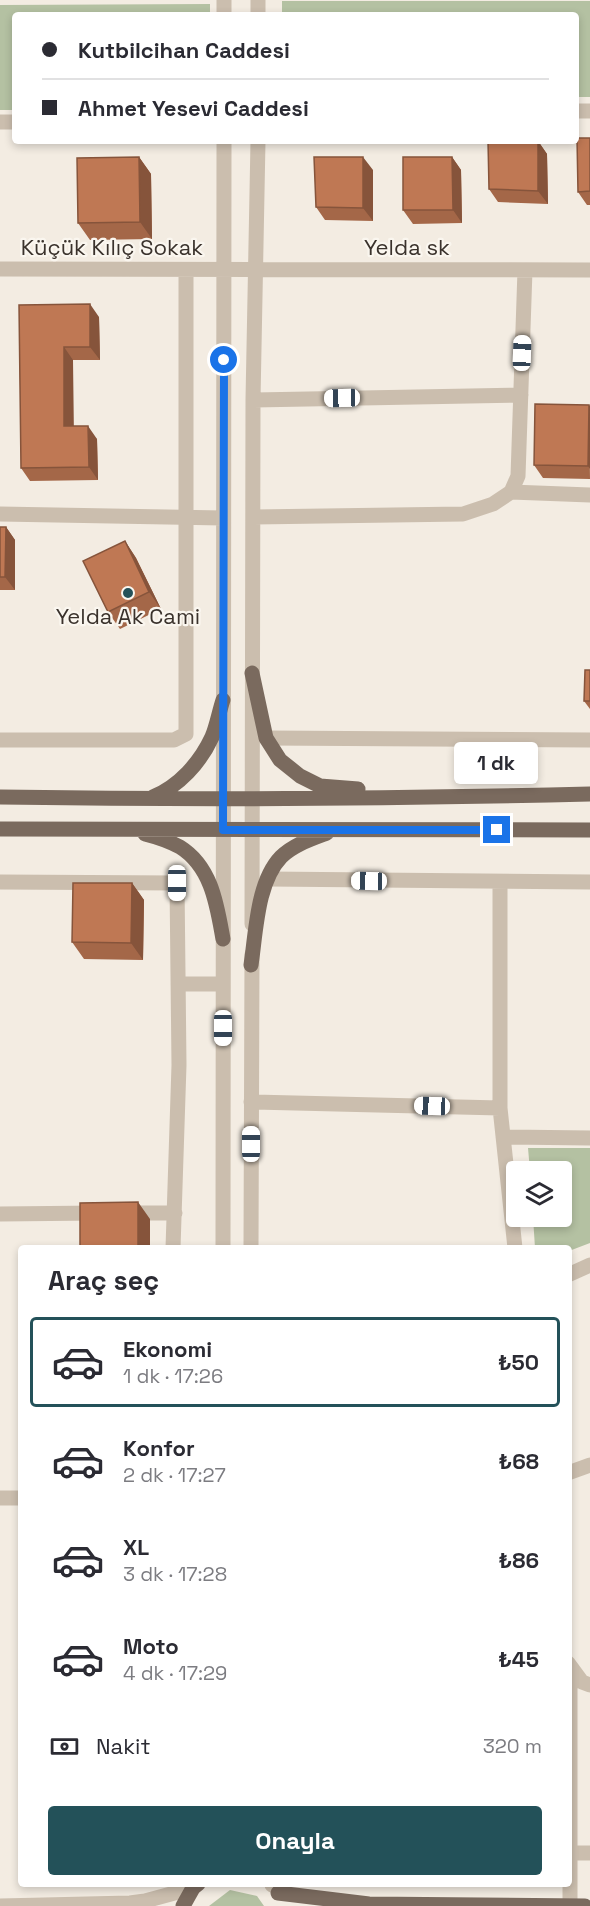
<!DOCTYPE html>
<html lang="tr">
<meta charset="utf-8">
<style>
body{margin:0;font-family:"Space Grotesk",sans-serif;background:#f2f2f3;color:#2b2b33;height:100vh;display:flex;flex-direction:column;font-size:22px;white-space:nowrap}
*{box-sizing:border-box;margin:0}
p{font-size:20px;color:#7c7c81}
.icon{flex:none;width:33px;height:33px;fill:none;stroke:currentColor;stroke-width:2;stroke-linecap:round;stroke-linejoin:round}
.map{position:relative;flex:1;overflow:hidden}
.drawer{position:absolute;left:18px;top:1245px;width:554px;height:642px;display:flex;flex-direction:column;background:#fff;border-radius:6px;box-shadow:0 3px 9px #0003}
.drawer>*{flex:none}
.hud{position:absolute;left:12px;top:12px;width:567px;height:132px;border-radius:6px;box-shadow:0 3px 9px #0003;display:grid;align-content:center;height:132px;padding:0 30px;background:#fff}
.fabs{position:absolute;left:506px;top:1161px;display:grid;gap:12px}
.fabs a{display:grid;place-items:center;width:66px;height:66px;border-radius:6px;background:#fff;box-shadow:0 3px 9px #0003;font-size:30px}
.end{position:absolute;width:27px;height:27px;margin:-14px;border:8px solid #1a73e8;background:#fff;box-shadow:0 0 0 3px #fff}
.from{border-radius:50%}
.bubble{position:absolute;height:42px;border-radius:6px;background:#fff;box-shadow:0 3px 9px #0003;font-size:20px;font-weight:700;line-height:42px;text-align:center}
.car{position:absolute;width:18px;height:36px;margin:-18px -9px;border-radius:8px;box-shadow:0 0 4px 2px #0007;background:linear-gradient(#fff 24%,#345 0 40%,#fff 0 76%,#345 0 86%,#fff 0)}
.hud b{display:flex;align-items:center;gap:21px;height:57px;font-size:22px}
.hud b+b{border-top:2px solid #e1e1e2}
.hud i{width:15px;height:15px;background:#2b2b33}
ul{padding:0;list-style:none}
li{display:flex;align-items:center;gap:18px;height:90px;margin:0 12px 9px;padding:0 18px;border:3px solid transparent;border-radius:6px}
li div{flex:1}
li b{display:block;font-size:22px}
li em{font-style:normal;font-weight:700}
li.selected{border-color:#235159}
li>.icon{width:54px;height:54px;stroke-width:1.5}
h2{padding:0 30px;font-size:27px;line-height:72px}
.pay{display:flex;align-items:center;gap:15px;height:66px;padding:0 30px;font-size:22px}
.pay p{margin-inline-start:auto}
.cta{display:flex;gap:12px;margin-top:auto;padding:12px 30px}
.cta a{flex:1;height:69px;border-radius:6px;background:#235159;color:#fff;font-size:24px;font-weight:700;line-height:69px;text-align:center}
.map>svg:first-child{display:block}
</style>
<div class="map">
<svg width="590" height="1906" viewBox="0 0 590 1906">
<rect width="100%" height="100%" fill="#f3ece2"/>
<path fill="#b4c1a2" d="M282,1h308v96h-14v-82h-294z
M210,4v11h-195v95h-15v-105z
M528,1148h62v95l-21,8 -1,-3h-33l-2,-31 28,-1v-44l-31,-1z
M230,1890l27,6 7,10h-55z"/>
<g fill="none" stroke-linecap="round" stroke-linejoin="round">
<path stroke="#cbbeae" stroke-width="15" d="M258,0v15
M224,15v-15
M576,111h14
M0,122h15
M0,269l590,1
M253,400l268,-5
M511,492l79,3
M0,514l223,4
M253,517l210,-3 30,-10 18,-12 7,-16 7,-206
M266,738l324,2
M0,740h174l12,-6v-464
M268,879l322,3
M0,882l177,1 2,182 -6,183
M500,883v225l15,140
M252,924l1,-524 5,-259
M178,984h45
M251,1102l249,6
M503,1137l87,1
M126,1213h49
M0,1214l99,-1
M223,1248l1,-1107
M251,1248l1,-294
M568,1275l22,-10
M568,1473l22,-8
M0,1498h21
M568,1663l14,19 8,3
M570,1688v217
M569,1853h21
M272,1884v1
M0,1906l130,-3 15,-2 48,-13"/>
<path stroke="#7a6a5e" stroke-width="15" d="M252,673l14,65 14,22 20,16 20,10 38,3
M0,797c197,3 393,2 590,-3
M153,797c26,-11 47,-34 59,-60 5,-12 7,-25 11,-37
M0,829l590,1
M145,834c12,3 24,7 35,13 32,20 37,59 43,92
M251,965c5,-33 6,-83 30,-108 12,-12 30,-18 46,-24
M278,1893l91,11 216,2
M183,1906l10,-18 5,-4"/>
</g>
<path fill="#a46748" d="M590,138v67h-3l-9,-13z
M538,141l9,13 1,50 -50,-2 -9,-13z
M139,157l12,17 1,65 -62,1 -12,-17z
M452,157l9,13 1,53 -49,1 -10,-14z
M373,170v51l-48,-1 -9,-13z
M19,305l80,12 1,43h-27v66l24,13 1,41 -68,1 -9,-13z
M589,405l1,74 -47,-1 -9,-13z
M0,527h6l9,13v50h-15z
M125,541l11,17 25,51 -41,20 -12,-17z
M590,670v39l-6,-8z
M132,883l12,17 -1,60 -59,-1 -12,-17z"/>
<path fill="#86543b" d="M538,141l9,13 1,50 -10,-13z
M139,157l12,17 1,65 -12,-17z
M363,157l10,13v51l-10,-13z
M452,157l9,13 1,53 -9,-13z
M90,304l9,13 1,43 -10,-13z
M64,347l9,13 1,79 -10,-13z
M589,405l1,1v63l-2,-3z
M88,426l9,13 1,41 -9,-13z
M6,527l9,13v50l-10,-13z
M125,541l11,17 25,51 -12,-17z
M132,883l12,17 -1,60 -12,-17z
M138,1202l12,17v29h-12z"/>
<path fill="#bf7854" stroke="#86543b" stroke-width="1.5" d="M577,138h13v53l-12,1z
M488,141h50v50l-49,-2z
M139,157l1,65 -62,1 -1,-65z
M314,157h49v51l-47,-1z
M403,157h49l1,53h-50z
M90,304v43h-26v79h24l1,41 -68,1 -2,-163z
M535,404l54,1 -1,61 -54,-1z
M0,527h6l-1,50h-5z
M125,541l24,51 -41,20 -25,-51z
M585,670h5v31h-6z
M73,883h59l-1,60 -59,-1z
M138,1202v46h-58v-45z"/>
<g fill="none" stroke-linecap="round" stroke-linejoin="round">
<path stroke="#1a73e8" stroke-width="8" d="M224,360l-1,470h274"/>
</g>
<circle fill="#235159" stroke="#faf6ef" stroke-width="2" cx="128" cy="593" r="6"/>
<g text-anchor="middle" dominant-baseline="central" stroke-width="4.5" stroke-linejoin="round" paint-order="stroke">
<g font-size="22" fill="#3a322c" stroke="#faf6ef">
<text x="112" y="247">Küçük Kılıç Sokak</text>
<text x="407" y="247">Yelda sk</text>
</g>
<g font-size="22" fill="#3a322c" stroke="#faf6ef">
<text x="128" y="616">Yelda Ak Cami</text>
</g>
</g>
</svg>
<div class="fabs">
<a><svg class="icon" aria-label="layers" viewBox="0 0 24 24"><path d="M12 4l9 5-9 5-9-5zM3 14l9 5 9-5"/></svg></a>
</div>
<i class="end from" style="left:224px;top:360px"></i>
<i class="end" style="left:497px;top:830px"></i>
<div class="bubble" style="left:454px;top:742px;width:84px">1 dk</div>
<i class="car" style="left:522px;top:353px;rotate:2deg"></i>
<i class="car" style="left:342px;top:398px;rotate:269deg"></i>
<i class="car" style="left:369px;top:881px;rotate:271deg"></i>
<i class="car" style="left:177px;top:883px;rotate:180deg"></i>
<i class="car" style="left:223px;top:1028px;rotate:180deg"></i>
<i class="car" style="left:432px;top:1106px;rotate:272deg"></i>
<i class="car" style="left:251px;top:1144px;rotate:0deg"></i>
<div class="hud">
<b><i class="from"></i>Kutbilcihan Caddesi</b>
<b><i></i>Ahmet Yesevi Caddesi</b>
</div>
<section class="drawer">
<h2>Araç seç</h2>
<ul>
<li class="selected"><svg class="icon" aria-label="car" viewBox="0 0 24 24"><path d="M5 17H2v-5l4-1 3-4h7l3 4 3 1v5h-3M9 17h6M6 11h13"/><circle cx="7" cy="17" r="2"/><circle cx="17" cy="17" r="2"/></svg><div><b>Ekonomi</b><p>1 dk · 17:26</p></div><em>₺50</em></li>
<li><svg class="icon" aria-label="car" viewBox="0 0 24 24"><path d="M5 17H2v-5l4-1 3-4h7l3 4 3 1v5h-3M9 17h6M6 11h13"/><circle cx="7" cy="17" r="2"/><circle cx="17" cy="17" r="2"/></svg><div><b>Konfor</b><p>2 dk · 17:27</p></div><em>₺68</em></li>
<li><svg class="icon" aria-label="car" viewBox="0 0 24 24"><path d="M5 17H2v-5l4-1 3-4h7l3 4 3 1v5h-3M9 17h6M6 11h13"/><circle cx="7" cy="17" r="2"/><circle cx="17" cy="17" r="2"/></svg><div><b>XL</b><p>3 dk · 17:28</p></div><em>₺86</em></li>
<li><svg class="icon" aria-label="car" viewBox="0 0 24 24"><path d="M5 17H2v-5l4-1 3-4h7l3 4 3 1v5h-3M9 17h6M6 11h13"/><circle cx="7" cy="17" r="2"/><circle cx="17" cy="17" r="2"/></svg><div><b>Moto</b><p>4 dk · 17:29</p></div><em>₺45</em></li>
</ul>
<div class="pay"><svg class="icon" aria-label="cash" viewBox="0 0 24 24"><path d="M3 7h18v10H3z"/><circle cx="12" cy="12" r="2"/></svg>Nakit<p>320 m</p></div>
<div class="cta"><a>Onayla</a></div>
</section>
</div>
